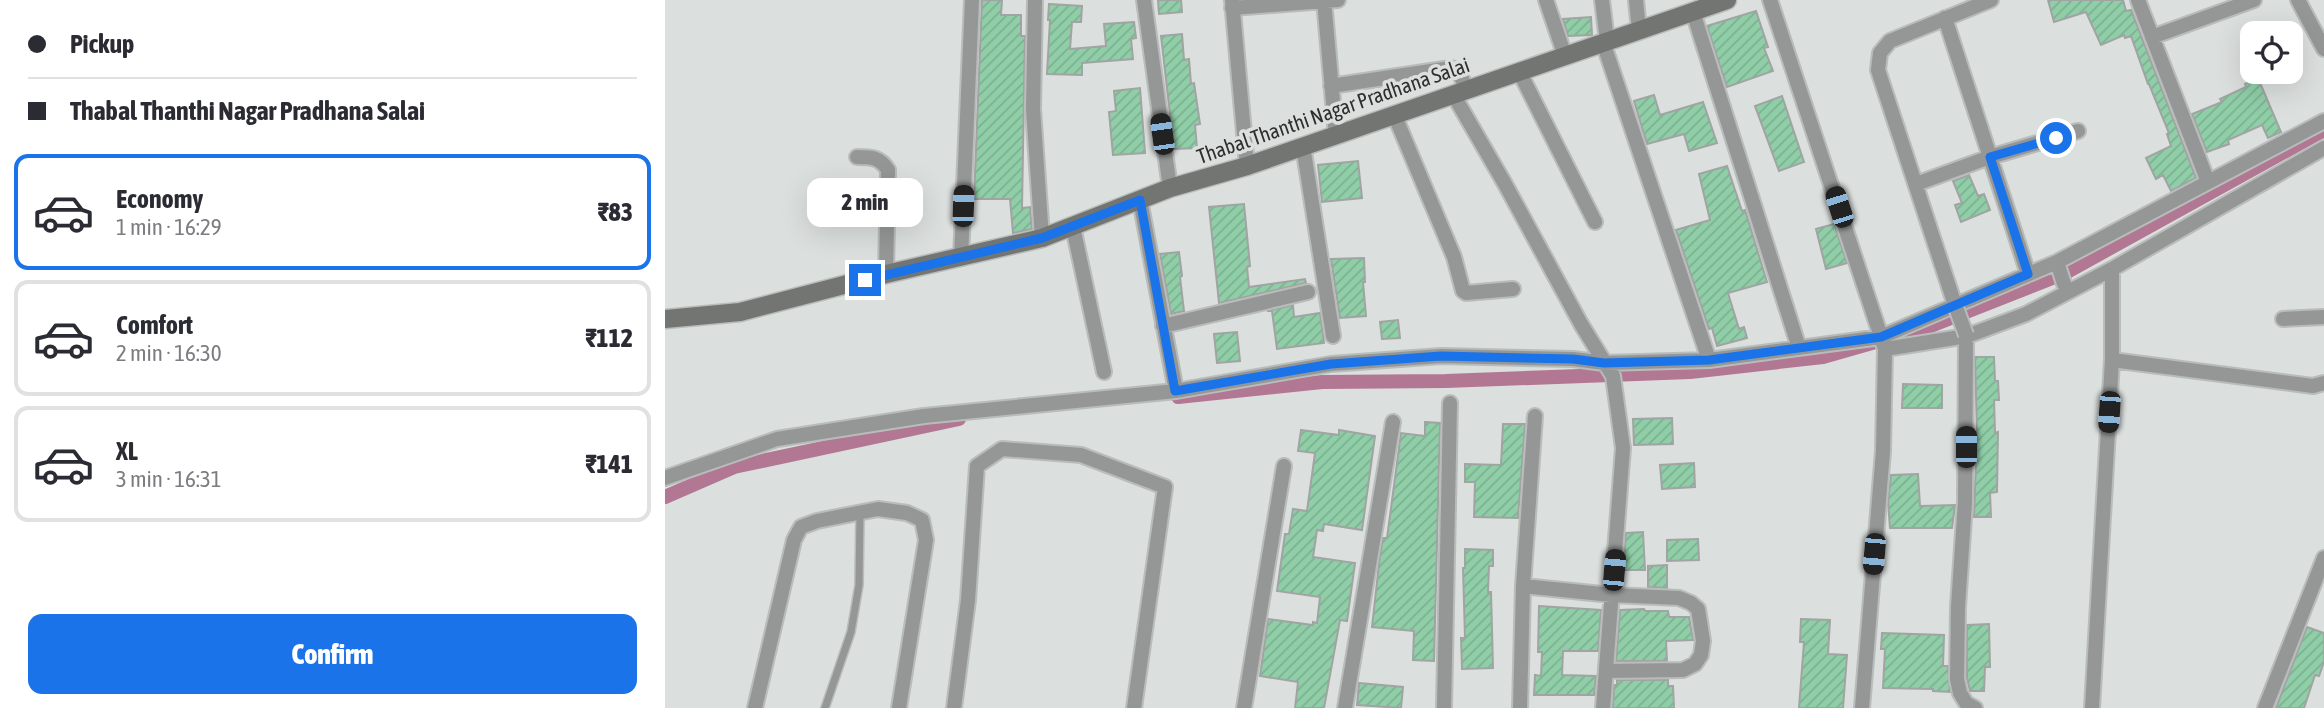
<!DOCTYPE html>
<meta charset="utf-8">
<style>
body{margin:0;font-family:"Asap Condensed",sans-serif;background:#f7f7f7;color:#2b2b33;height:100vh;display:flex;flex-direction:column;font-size:26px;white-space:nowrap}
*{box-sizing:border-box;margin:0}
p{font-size:23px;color:#7c7c81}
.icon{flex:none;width:38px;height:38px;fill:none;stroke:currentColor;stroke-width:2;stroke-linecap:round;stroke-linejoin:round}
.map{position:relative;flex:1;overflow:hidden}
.panel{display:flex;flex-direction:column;background:#fff;width:665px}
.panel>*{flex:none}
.banner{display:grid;align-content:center;height:154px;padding:0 28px;background:#fff}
.buttons{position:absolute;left:1575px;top:21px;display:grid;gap:14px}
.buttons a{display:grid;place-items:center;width:63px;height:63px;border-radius:14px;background:#fff;box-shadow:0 7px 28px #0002;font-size:35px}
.end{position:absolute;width:32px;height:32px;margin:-16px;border:9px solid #1a73e8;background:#fff;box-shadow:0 0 0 4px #fff}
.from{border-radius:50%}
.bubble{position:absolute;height:49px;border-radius:14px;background:#fff;box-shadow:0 7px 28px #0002;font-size:23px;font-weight:800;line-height:49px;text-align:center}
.car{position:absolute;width:21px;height:42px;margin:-21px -10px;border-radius:9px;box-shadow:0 0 5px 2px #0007;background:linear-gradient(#222 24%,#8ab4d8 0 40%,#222 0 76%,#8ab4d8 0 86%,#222 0)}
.banner b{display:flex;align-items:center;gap:24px;height:66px;font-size:26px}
.banner b+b{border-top:2px solid #e1e1e2}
.banner i{width:18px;height:18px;background:#2b2b33}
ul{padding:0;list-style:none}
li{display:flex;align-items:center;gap:21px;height:116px;margin:0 14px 10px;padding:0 14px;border:4px solid #e1e1e2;border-radius:14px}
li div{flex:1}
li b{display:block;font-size:26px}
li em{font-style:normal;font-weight:800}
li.on{border-color:#1a73e8}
li>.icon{width:63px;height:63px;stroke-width:1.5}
.button{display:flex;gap:14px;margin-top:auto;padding:14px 28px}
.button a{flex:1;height:80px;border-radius:14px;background:#1a73e8;color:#fff;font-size:28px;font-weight:800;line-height:80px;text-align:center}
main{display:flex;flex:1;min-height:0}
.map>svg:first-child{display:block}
</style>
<main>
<section class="panel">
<div class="banner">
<b><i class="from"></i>Pickup</b>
<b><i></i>Thabal Thanthi Nagar Pradhana Salai</b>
</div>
<ul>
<li class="on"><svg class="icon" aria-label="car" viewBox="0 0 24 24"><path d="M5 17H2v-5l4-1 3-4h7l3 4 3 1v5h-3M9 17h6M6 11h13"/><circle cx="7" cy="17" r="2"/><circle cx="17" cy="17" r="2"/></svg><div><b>Economy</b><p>1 min · 16:29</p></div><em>₹83</em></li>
<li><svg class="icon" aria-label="car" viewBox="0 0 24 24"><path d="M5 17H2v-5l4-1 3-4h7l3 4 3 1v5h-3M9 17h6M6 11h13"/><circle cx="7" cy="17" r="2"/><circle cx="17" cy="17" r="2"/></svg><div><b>Comfort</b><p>2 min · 16:30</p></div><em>₹112</em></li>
<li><svg class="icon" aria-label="car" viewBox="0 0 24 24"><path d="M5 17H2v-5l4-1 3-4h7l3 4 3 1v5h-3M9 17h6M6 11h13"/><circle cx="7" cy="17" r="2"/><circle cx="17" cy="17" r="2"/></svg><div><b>XL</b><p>3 min · 16:31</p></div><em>₹141</em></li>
</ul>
<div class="button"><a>Confirm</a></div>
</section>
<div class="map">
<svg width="1659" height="708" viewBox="0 0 1659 708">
<defs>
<pattern id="building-hatch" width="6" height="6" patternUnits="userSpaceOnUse" patternTransform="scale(1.75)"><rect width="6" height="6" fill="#90cea8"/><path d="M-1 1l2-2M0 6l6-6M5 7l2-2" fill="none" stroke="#7cb191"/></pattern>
</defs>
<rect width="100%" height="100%" fill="#dbdfdd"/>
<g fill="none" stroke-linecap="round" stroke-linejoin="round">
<path stroke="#b27793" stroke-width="14" d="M513,397l144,-15 124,-1 244,-9 133,-15 105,-30 137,-54 259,-143
M0,497l69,-30 225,-48"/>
</g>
<path fill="url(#building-hatch)" stroke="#a0a4a2" stroke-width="2" d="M317,0h20l-1,15h20v21h4l-3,172 8,-1 2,22 -19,4 -3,-34h-36z
M493,0h23l1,12 -23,2z
M1383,0h75l3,11 5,-1 65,168 -25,13 -8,-16 -7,4 -10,-21 25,-12 -4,-12 2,-1 -20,-49h-1l-17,-48 -6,2 -1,-3 -23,10 -15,-33 -32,10z
M384,4l33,2 -1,16h-9l-2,27 36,-3 -2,-22 30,-2 2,16 -5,1 2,20 -51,4v12l-35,-1 3,-54h-2z
M1091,11l12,36 -4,1 9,23 -46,16 -20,-61z
M926,17l1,18 -24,1 -5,-17z
M517,34l2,26 5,-1 2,25 3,-1 6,41 -5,1 2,23 -23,1 -13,-113z
M1593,78l23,54 -13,6 -6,-13 -34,15 1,4 -22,8 -15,-38 30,-12 -2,-3 26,-12 -1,-3z
M475,88l5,65 -32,2 -4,-43 7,-1 -2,-20z
M989,95l6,20 43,-13 14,41 -28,8 -5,-17 -37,10 -13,-43z
M1117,96l22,66 -25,9 -24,-65z
M693,161l4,37 -40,4 -4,-37z
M1062,166l15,45 3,-1 22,72 -39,11 11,36 5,-2 3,11 -30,8 -5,-18 -3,1 -33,-99 34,-10 -11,-46z
M1304,175l9,21 6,-2 6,16 -29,12 -6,-17 7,-2 -9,-22z
M579,204l6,62 -3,1 2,20 56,-8 1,4 -87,20 -10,-96z
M1169,224l13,39 -21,6 -10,-40z
M514,252l3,24 -2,1 4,34 -13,3 -11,-60z
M699,258l1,24h-2l3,34 -26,2 -9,-59z
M628,305l1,12 26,-4 4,30 -47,6 -5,-38h-5z
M733,320l2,18 -18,1 -2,-17z
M572,332l3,29 -23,2 -3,-29z
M1310,357h19l1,24h3l1,19h-5l1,33 3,-1 -1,60 -7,1 1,24h-17l3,-84z
M1238,384l39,1v23h-40z
M1007,418l1,26 -39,1 -1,-26z
M760,422l15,1 -6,238 -21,-1 1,-29 -42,-4 8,-72 3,-17h4l14,-105 24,3z
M838,424h22l-7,94 -44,-1 1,-35h-10v-18l36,1z
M636,430l38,5v-5l36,6 -13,94 -38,-6 -1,7 -6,-1 -4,27 42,6 -8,58 -7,-1 -16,88h-29l3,-26 -38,-6 8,-57 45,6v-3l4,1 3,-26 -43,-6 8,-57h4l4,-25 14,2 8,-58 -17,-2z
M1029,463l1,24 -33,2 -2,-24z
M1253,474l2,32 35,-1 -3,23h-62l-2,-26 3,-27z
M978,532l2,38h-22l3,-37z
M1033,539l1,21 -32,1v-21z
M800,549l28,1v16h-4l-1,26h3l2,76 -31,1 -1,-31h4l-2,-70h2z
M1002,565v23l-19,-1v-21z
M874,606l62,4 -3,41h-35l-1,24 34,1 -2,19h-60l1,-20 6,1 1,-24h-4z
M979,609l1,2h23l1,6h20l4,23 -27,1 1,20h-51l4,-51z
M1136,619l29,1 -2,34 19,1 -4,53h-44l5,-66h-4z
M1324,624l1,43h-5l-1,24h-14l-3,-13v-53z
M1642,627l17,6v29l-5,14 -4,-1 -11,33h-28z
M1217,633l62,2 -1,31h5l2,26 -17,-1v-2l-50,-1 2,-39h-4z
M952,680h51v6h5l1,22h-61l1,-23h3z
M694,683l44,4 -2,21 -44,-3z"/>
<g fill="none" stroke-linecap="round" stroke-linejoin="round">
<g stroke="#b8bcba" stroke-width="10">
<path id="lane" d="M160,708l26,-76 8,-47 1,-72"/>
</g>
<g stroke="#b8bcba" stroke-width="18">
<path id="street" d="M370,0l-2,109 9,129
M479,0l26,188
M567,0l15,166
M659,0l12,136
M881,0l19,56
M937,0l5,41
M971,0l3,30
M1105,0l115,349 -2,102 -21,257
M1473,0l70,182
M1633,0l26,49
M567,8l106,-8
M1028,12l106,336
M1280,18l83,256
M1487,37l102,-37
M938,42l106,318
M854,71l76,151
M666,86l120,-18 8,3 7,18
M788,94l52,90 76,140 32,52 10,72 -20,260
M729,114l60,143 9,34 3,2 47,-4
M638,146l30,190
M192,157c14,0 23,0 31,13l-2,104
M1251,184l74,-27 88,-26
M475,200l36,191
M408,227l31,145
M296,258l11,-258
M1392,262l7,22
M1289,302l-76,-232 2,-17 10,-12 101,-41
M1618,319l41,-2
M498,326l145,-34
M1301,335l-1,167 -7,105 -1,72 3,14 6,10 9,5
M1220,349l82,-13 59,-22 86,-45 212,-121
M1447,360l201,26 11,-3
M0,478l112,-39 147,-23 252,-25 155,-27 110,-8 132,3 31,4 105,-3 172,-23 176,-75 267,-141
M858,586l89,9 67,3 12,5 7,6 5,32 -2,14 -6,9 -12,6 -77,1
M90,708l39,-168 7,-13 16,-6 61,-12 29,4 15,7 4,20 -27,168
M289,708l14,-108 9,-134 25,-17 79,6 84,32 -31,221
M579,708l40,-242
M680,708l48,-286
M779,708l6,-305
M855,708l3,-122 12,-170
M1427,708l20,-348v-91
M1600,708l59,-150"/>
</g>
<g stroke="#b8bcba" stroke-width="21">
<path id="secondary" d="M0,319l75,-7 146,-38 156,-36 128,-50 77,-22 480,-166"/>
</g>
<use href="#lane" stroke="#959796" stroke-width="7"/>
<use href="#street" stroke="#959796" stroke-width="14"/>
<use href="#secondary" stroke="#737573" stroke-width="18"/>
<g stroke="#b8bcba" stroke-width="18" stroke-linecap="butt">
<path id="street-bridge" d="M1289,302l12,33"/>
</g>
<use href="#street-bridge" stroke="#959796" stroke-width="14"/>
</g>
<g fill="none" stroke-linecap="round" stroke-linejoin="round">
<path stroke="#1a73e8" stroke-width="9" d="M200,280l177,-42 98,-38 35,191 156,-27 110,-8 132,3 31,4 105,-3 172,-23 147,-63 -38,-117 66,-19"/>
</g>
<g text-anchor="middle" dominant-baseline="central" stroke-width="7" stroke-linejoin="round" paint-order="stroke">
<g font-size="21" fill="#2d2f2e" stroke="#dbdfdd">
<text transform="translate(668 110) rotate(-19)">Thabal Thanthi Nagar Pradhana Salai</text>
</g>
</g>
</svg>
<div class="buttons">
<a><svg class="icon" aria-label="locate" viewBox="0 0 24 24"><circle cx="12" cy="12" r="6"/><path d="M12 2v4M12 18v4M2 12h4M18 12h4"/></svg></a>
</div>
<i class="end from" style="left:1391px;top:138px"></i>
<i class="end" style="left:200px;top:280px"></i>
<div class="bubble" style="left:142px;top:178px;width:116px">2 min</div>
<i class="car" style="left:497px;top:134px;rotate:352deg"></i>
<i class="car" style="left:298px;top:206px;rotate:2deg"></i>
<i class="car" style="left:1174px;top:207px;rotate:342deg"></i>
<i class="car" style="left:1444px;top:412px;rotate:184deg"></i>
<i class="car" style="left:1301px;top:447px;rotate:0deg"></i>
<i class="car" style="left:1209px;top:554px;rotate:185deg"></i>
<i class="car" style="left:949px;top:570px;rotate:5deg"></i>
</div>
</main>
